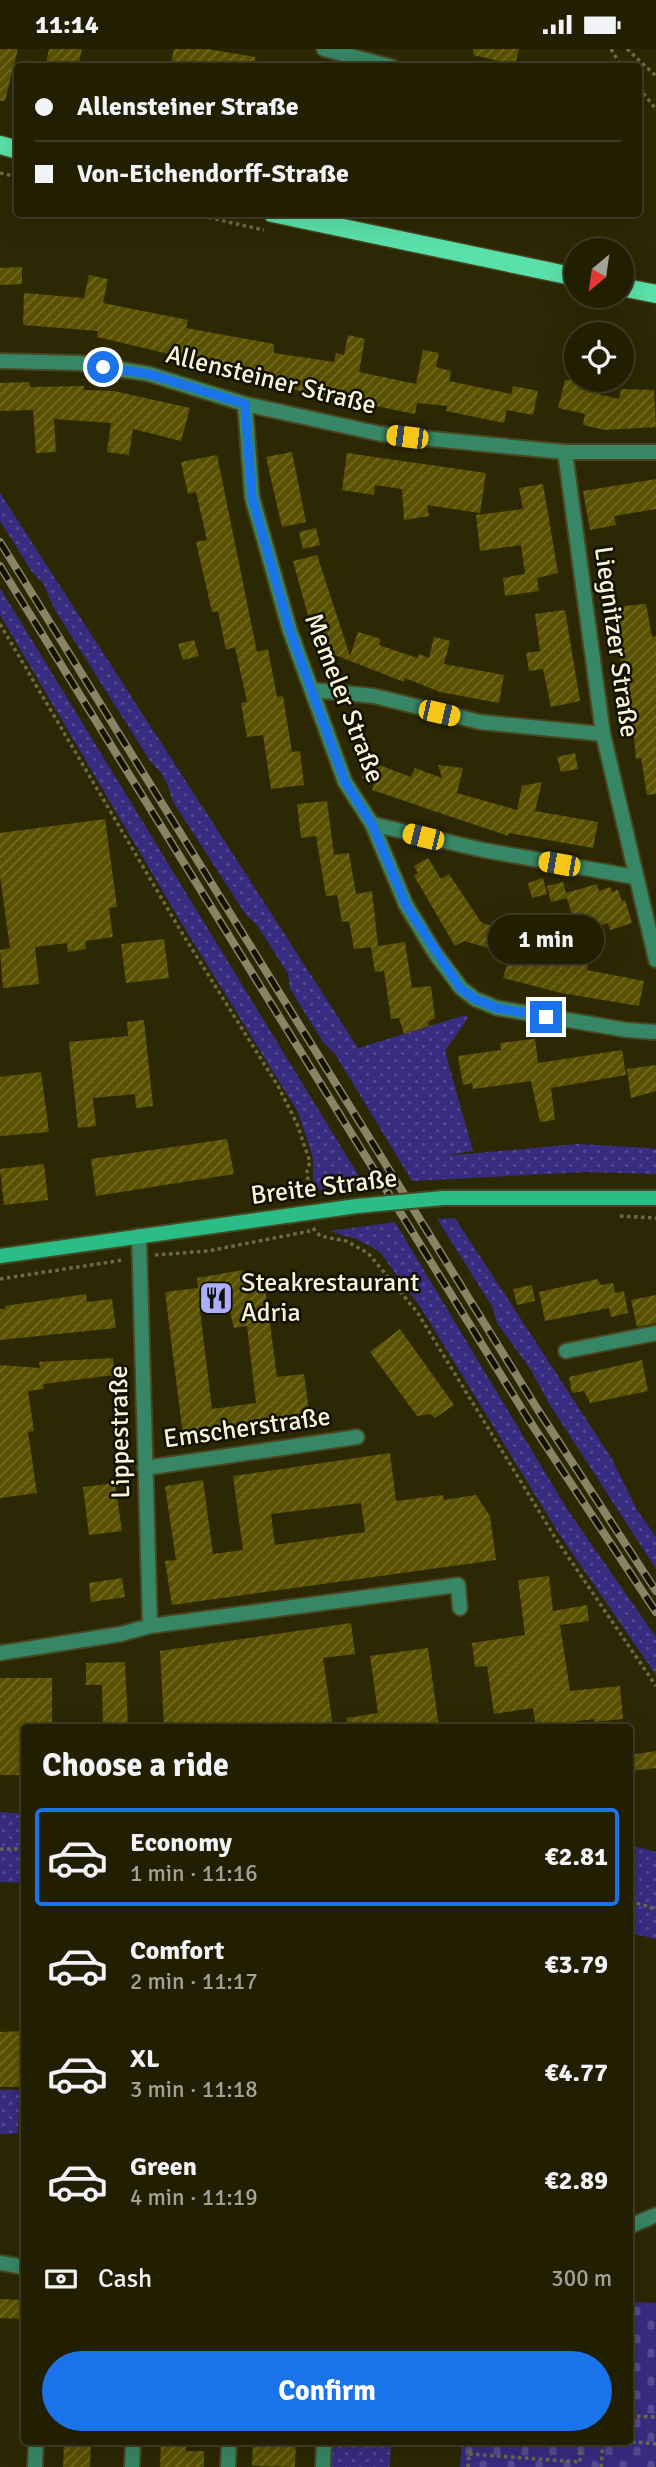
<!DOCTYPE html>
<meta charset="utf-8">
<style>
body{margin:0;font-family:Signika,sans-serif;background:#2d2b11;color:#f1f3f6;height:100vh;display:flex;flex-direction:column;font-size:26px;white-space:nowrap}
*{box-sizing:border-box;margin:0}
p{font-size:23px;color:#a2a299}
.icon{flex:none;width:38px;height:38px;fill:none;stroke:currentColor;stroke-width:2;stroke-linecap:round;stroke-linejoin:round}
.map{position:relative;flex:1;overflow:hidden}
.details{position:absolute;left:21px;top:1675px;width:612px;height:721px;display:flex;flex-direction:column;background:#211e02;border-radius:7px;box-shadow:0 7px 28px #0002,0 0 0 2px #3e3c24}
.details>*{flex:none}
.guide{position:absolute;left:14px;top:14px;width:628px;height:154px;border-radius:7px;box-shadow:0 7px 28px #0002,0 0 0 2px #3e3c24;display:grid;align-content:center;height:154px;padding:0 21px;background:#211e02}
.needle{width:46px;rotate:209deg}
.fabs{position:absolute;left:564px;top:189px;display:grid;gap:14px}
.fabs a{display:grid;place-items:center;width:70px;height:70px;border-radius:50%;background:#211e02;box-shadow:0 7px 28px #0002,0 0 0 2px #3e3c24;font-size:35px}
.end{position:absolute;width:32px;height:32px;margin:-16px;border:9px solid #1a73e8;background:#fff;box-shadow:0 0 0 4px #fff}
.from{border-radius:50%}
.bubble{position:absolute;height:49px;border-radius:24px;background:#211e02;box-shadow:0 7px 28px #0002,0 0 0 2px #3e3c24;font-size:23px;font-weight:700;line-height:49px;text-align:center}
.car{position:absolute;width:21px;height:42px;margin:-21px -10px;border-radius:9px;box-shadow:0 0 5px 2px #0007;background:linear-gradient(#f5c518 24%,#345 0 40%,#f5c518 0 76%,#345 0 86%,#f5c518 0)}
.guide b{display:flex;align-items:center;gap:24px;height:66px;font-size:26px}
.guide b+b{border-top:2px solid #3e3c24}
.guide i{width:18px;height:18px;background:#f1f3f6}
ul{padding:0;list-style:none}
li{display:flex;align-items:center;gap:21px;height:98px;margin:0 14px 10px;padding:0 7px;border:4px solid transparent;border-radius:7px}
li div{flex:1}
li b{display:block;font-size:26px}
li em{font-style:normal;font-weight:700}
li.selected{border-color:#1a73e8}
li>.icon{width:63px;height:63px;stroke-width:1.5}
h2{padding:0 21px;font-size:32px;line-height:84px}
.pay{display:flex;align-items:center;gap:18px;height:77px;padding:0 21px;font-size:26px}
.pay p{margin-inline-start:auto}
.action{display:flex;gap:14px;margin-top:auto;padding:14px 21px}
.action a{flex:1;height:80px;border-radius:42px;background:#1a73e8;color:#fff;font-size:28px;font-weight:700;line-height:80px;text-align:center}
.status{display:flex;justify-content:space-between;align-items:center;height:49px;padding:0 35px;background:#211e02;direction:ltr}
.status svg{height:19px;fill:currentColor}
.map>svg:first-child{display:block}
</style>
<div class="status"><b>11:14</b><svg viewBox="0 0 49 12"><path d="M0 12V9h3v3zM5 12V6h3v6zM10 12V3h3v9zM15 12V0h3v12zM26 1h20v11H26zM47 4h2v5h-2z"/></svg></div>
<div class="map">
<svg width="656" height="2418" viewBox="0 0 656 2418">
<defs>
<pattern id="green-dots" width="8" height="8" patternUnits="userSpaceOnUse" patternTransform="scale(1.75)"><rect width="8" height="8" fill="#372c80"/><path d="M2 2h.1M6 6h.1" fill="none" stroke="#554b91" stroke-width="1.8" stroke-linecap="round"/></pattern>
<pattern id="cemetery-stones" width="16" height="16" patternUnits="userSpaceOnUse" patternTransform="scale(1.75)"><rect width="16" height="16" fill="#372c80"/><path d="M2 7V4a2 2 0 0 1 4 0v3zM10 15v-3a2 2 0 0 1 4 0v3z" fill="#554b91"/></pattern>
<pattern id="building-hatch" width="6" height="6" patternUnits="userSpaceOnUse" patternTransform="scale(1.75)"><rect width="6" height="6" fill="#595101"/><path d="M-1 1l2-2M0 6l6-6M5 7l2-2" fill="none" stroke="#726b25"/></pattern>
</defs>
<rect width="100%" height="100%" fill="#2c2803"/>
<path fill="url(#green-dots)" d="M0,444l358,555 108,-33 2,3 -23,33 28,100 -29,5 134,-12 71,4 7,1v25l-69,-2 -175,9 -77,-127 -12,-12 -33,-53 -2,-15 -31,-49 -11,-10 -74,-115c-3,-17 -10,-27 -22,-39l-95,-151 -12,-27 -11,-11 -32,-51z
M0,539l365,598 -52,4v-32l-15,-46 -116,-188 -182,-309z
M455,1169l157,241 25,51 19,27v32l-106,-164 -21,-38 -32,-44 -4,-15 -56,-89z
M395,1173l172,287 89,128v38l-97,-141 -138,-226 -42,-57 -23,-12 -27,-8z
M0,1763l24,2v69l-24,-1z
M630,1796l26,7v87l-26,-6z
M0,2041h19l-1,44h-18z
M331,2392h60l-1,26h-60z"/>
<path fill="url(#cemetery-stones)" d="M630,2253l26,1v164h-196l2,-26h168z"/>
<path fill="url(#building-hatch)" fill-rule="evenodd" d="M0,0h18l-13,52h-5z
M49,0h33l-4,18h-33z
M174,0h33l48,8v10h-85z
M473,0h46l-4,16 -42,-10z
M22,218v17l-22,1v-17z
M89,226l19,4 -5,24 85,17 -2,8 88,16v9l60,9 2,-9 8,2 4,-20 17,4 -6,33 57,12 7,-34 16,3 -3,14 15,4 -2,10 62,13 2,-8 25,5 -5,24 -26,-5 -3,13 -58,-12 1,-5 -30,-3 -2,11 -149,-30 1,-7 -170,-40 1,-6 -75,-6 1,-32 60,5z
M565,331h28l-3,12 29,7 2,-10 33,1 2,37 -51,3 -22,-5 2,-11 -27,-6z
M29,333l1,5 54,-1v4l30,1 76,17 -9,33 -48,-12 -4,26 -22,-3 4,-29 -57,-4 2,33 -20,1 -3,-43 -33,1v-28z
M292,403l14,70 -24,5 -16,-70z
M347,404l139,20 -6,40 -53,-8 2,11 -25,4 -2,-31 -27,-4 -1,10 -32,-5z
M217,406l40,197 11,-3 9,48 6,-1 9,56 8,-1 4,34 -33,4 -8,-54 -16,2 -6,-34 6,-1 -12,-55 -9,3 -8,-39 -6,1 -16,-70 11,-2 -11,-48 -8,2 -7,-32z
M656,430v30l-42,7 2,9 -26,5 -7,-39z
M543,435l15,89 -21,5 2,13 -34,5 -2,-18 22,-4 -4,-29 -41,6 -4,-36 47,-6 -4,-21z
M316,479l4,17 -17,4 -4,-17z
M317,506l33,101 8,-24 23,7 -2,6 38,13 2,-4 10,4 5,-21 16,4 -6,23 60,11 -5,28 -59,-11 -35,-14 -1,4 -87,-34 -24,-87z
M646,555l6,33 4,-1v158l-9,1 -6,-37 -5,1 -6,-64 -5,-33 -4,1 -8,-56z
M565,561l15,91 -29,6 -8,-38 -14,2 -3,-18 14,-2 -5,-37z
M194,591l5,16 -16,4 -5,-16z
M575,704l3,16 -17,3 -4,-15z
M368,712l43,16 4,-9 27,10 -4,-13 25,3 -6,25 60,17 5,-24 20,-4 -7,29 63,11 -5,26 -84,-15 -1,3 -136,-46 2,-7 -12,-5z
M327,752l7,54 15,-2 7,41 16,-3 6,55 27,-4 7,46 19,-2 4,32 -7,4 1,4 -25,8 -5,-16 -8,1 -7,-48 -9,1 -4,-25 -17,2 -5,-28 -7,1 -5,-27 -11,1 -10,-60 -15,2 -4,-34z
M105,770l12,88 -8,1 4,29 -28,4 1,8 -18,3 -1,-9 -32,4 4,37 -36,4 -3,-38 10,-2 -10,-72v-43z
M428,809l13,21 8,-5 32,48 35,14 -3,11 55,15 3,-11 19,5 -3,14 57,11 -5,25 -78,-13 -58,-15 7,-24 -46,-13 -9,5 -41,-70 4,-3 -4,-7z
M543,829l4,16 -15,4 -4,-15z
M563,833l3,11 31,-9 2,7 11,-4 2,5 6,-2 4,11 3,-1 7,23 -22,7 -2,-7 -31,9 -10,-34 -16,4 -4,-16z
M164,890l5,39 -43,5 -5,-39z
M144,971l9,86 -17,2 -1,-14 -42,4 3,28 -18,2 -9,-86 59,-6 -1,-14z
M535,990l3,24 84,-13 4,25 -75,13 4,32 -15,2 -9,-41 -58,8 -1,-6 -9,2 -5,-29 43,-6 -1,-7z
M656,1016v26l-25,7 -4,-29z
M41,1023l8,60 -49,4v-59z
M227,1090l7,35 -138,22 -5,-37z
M44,1115l4,36 -44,5 -4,-36z
M243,1221l1,12 20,-3 13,98 27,-3 5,37 -6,9 -120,15 -18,-143 33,-4 -1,-10zM229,1259l5,20 13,-2 9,77 -44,6 -12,-98z
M598,1230l2,6 13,-2 2,10 9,-2 4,22 -17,4 -2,-9 -64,13 -6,-29z
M532,1236l3,16 -18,4 -4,-16z
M86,1245l1,8 25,-3 4,29 -116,12v-31h5v-3z
M656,1246v28l-19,4 -6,-27z
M400,1280l54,76 -19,13 -4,-4 -14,2 -47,-64z
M113,1309l1,17 -71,9 1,5 -16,2 6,40 -6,1 9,61 -37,5v-133l40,3 -1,-6z
M642,1311l6,31 -58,12 -6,-12 -12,2 -3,-16z
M390,1404l6,48 47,-6 1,5 32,-5 14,21 6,44 -324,45 -7,-44 11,-1 -11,-74 38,-6 10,74 30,-4 -10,-74zM361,1454l4,29 -90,13 -4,-31z
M115,1434l7,48 -33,4 -6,-48z
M549,1527l4,35 34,-6 2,16 -29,4 10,66 50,-5 3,33 -29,3v-3l-58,8 -3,-19 -39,6 -7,-48 -12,1 -3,-24 53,-8 -7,-55z
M122,1529l3,19 -34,5 -2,-19z
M351,1574l4,31 -32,4 10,69h-169l-4,-76z
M428,1599l11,79h-92v-9l31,-5 -8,-57z
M125,1613l3,65h-25l-1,-42h-16v-22z
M0,1629h52v49h-28v21h-5v27h-19z
M656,1702v17l-26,3v-16z
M24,1982v56h-24v-55z
M0,2250l24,1v19l-24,-1z
M64,2392h27l-1,26h-27z
M161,2392h25v10h18v16h-44z
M253,2392h43l-1,26 -43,-1z"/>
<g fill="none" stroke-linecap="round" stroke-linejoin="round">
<g stroke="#484521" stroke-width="18">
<path id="street" d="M324,0l68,18
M0,312l80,2 69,11 96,30 136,30 184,18h91
M245,355l7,93 38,134 55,151 27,42 34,81 29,48 26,35 14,11 22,9 130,22 29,2
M565,403l38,282 53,226
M312,641l62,6 106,26 123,12
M372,775l111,26 152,27
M139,1187l11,390
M566,1302l90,-18
M145,1419l212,-31
M0,1604l121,-19 29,-8 308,-41 2,23
M630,2177l26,-11
M0,2214l24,4
M35,2418l1,-26
M132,2418l1,-26
M228,2418l1,-26
M323,2418l1,-26"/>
</g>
<g stroke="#484521" stroke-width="18">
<path id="secondary" d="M443,1149h213
M0,1207l357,-50"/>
</g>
<g stroke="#484521" stroke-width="21">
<path id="primary" d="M0,96l18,5
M272,164l304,64
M621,238l35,7"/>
</g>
<path stroke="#6e6a49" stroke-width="3.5" stroke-dasharray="3.5 3.5" stroke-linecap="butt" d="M611,0l11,18
M627,0l29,27
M639,39l17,21
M0,124l18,4
M188,164l76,17
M576,247l37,8
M0,575l182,309 96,153 19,38 13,38 -3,9 3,25
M620,1167l36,2
M313,1179l7,8 26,5 22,12 49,59 139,227 100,147
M155,1206l53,-4 102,-20
M0,1230l123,-19
M0,1800h24
M630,1852l26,8
M630,2367l26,1
M625,2392l31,3
M469,2405l111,8 1,-21
M468,2418l2,-26
M601,2418l2,-26"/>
<use href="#street" stroke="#378665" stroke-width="14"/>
<use href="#secondary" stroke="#2abd87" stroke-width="14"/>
<use href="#primary" stroke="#5ae1a9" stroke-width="18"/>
<g stroke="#888465" stroke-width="8">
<path id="rail" d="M0,493l538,868 118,181
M0,517l527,851 129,195"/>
</g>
<use href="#rail" stroke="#131101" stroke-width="5" stroke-dasharray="16" stroke-linecap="butt"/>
<g stroke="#484521" stroke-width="18" stroke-linecap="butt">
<path id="secondary-bridge" d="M357,1157l86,-8"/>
</g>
<use href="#secondary-bridge" stroke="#2abd87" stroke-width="14"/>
</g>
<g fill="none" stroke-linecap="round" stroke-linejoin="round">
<path stroke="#1a73e8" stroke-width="9" d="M103,318l46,7 96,30 7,93 38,134 55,151 27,42 34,81 54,83 15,11 22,9 49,9"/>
</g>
<defs>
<g id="restaurant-square" transform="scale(1.75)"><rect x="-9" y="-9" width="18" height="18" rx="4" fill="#adaffb" stroke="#131101"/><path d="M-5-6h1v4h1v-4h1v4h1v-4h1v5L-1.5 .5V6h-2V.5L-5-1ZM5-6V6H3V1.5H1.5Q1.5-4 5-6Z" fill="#111"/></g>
</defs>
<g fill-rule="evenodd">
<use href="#restaurant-square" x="216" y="1249"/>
</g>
<g text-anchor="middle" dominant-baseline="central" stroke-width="5" stroke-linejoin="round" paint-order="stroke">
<g font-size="26" fill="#f7f4db" stroke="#131101">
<text transform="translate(271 331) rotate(14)">Allensteiner Straße</text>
<text transform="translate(616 593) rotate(82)">Liegnitzer Straße</text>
<text transform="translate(344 649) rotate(69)">Memeler Straße</text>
<text transform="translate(324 1138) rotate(-7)">Breite Straße</text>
<text transform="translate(247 1379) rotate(-8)">Emscherstraße</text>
<text transform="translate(120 1383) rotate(-91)">Lippestraße</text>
</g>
<g font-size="26" fill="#f7f4db" stroke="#131101" text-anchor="start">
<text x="241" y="1234">Steakrestaurant<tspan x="241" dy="30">Adria</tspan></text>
</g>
</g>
</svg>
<div class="fabs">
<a><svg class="needle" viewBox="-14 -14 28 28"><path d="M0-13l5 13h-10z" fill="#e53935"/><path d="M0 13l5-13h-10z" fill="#a2a299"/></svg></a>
<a><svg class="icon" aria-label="locate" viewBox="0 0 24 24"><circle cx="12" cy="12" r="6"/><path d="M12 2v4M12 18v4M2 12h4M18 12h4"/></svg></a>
</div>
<i class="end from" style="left:103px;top:318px"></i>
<i class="end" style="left:546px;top:968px"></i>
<div class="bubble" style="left:488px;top:866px;width:116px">1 min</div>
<i class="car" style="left:407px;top:388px;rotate:277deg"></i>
<i class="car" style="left:439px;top:664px;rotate:103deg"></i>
<i class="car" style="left:423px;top:788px;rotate:284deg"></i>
<i class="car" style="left:559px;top:815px;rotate:280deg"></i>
<div class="guide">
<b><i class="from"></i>Allensteiner Straße</b>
<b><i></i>Von-Eichendorff-Straße</b>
</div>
<section class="details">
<h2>Choose a ride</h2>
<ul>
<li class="selected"><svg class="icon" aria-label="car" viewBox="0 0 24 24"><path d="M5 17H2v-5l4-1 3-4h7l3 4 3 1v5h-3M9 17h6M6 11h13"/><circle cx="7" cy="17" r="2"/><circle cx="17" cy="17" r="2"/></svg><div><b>Economy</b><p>1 min · 11:16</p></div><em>€2.81</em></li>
<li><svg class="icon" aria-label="car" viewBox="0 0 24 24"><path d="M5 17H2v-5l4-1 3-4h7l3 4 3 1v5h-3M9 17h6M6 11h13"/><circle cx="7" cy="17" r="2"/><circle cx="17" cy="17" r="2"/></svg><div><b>Comfort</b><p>2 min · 11:17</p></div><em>€3.79</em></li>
<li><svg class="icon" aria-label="car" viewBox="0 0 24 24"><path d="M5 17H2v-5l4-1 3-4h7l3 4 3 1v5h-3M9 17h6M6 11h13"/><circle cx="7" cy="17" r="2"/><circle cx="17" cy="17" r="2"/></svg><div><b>XL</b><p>3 min · 11:18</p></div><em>€4.77</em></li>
<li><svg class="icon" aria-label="car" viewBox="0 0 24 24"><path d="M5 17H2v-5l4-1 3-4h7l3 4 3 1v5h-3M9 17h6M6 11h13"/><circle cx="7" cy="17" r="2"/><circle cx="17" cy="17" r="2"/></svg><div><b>Green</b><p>4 min · 11:19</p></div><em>€2.89</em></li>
</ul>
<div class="pay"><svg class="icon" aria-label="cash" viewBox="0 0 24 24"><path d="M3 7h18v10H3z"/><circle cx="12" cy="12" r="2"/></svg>Cash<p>300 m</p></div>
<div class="action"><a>Confirm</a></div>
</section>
</div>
